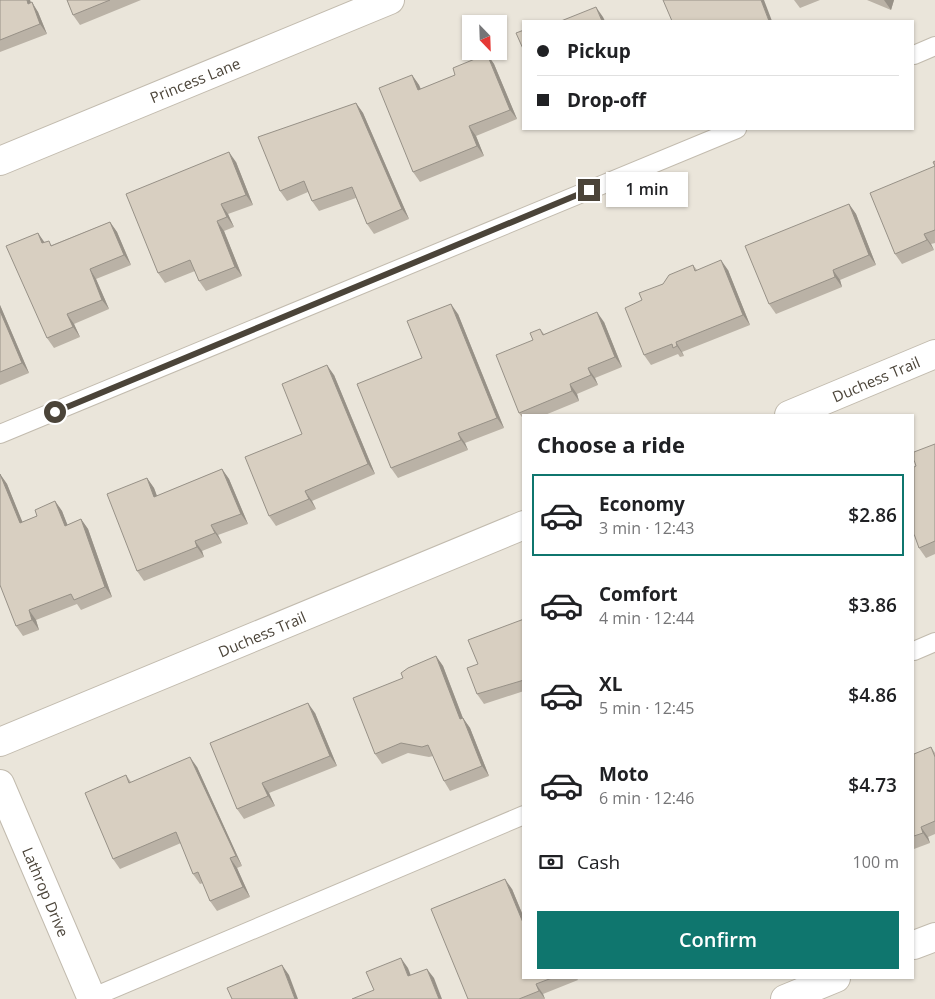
<!DOCTYPE html>
<meta charset="utf-8">
<style>
body{margin:0;font-family:"Open Sans",sans-serif;background:#f2f2f2;color:#202124;height:100vh;display:flex;flex-direction:column;font-size:19px;white-space:nowrap}
*{box-sizing:border-box;margin:0}
p{font-size:16px;color:#757577}
.icon{flex:none;width:28px;height:28px;fill:none;stroke:currentColor;stroke-width:2;stroke-linecap:round;stroke-linejoin:round}
.map{position:relative;flex:1;overflow:hidden}
.sheet{position:absolute;left:522px;top:414px;width:392px;height:565px;display:flex;flex-direction:column;background:#fff;border-radius:0px;box-shadow:0 1px 4px #0004}
.sheet>*{flex:none}
.hud{position:absolute;left:522px;top:20px;width:392px;height:110px;border-radius:0px;box-shadow:0 1px 4px #0004;display:grid;align-content:center;height:110px;padding:0 15px;background:#fff}
.needle{width:32px;rotate:157deg}
.tools{position:absolute;left:462px;top:15px;display:grid;gap:10px}
.tools a{display:grid;place-items:center;width:45px;height:45px;border-radius:0px;background:#fff;box-shadow:0 1px 4px #0004;font-size:25px}
.end{position:absolute;width:22px;height:22px;margin:-11px;border:6px solid #4b4439;background:#fff;box-shadow:0 0 0 2px #fff}
.from{border-radius:50%}
.bubble{position:absolute;height:35px;border-radius:0px;background:#fff;box-shadow:0 1px 4px #0004;font-size:16px;font-weight:600;line-height:35px;text-align:center}
.hud b{display:flex;align-items:center;gap:18px;height:48px;font-size:19px}
.hud b+b{border-top:1px solid #e0e0e0}
.hud i{width:12px;height:12px;background:#202124}
ul{padding:0;list-style:none}
li{display:flex;align-items:center;gap:15px;height:82px;margin:0 10px 8px;padding:0 5px;border:2px solid transparent;border-radius:0px}
li div{flex:1}
li b{display:block;font-size:19px}
li em{font-style:normal;font-weight:600}
li.on{border-color:#0f766e}
li>.icon{width:45px;height:45px;stroke-width:1.5}
h2{padding:0 15px;font-size:22px;line-height:60px}
.pay{display:flex;align-items:center;gap:12px;height:55px;padding:0 15px;font-size:19px}
.pay p{margin-inline-start:auto}
.action{display:flex;gap:10px;margin-top:auto;padding:10px 15px}
.action a{flex:1;height:58px;border-radius:0px;background:#0f766e;color:#fff;font-size:20px;font-weight:600;line-height:58px;text-align:center}
.map>svg:first-child{display:block}
</style>
<div class="map">
<svg width="935" height="999" viewBox="0 0 935 999">
<rect width="100%" height="100%" fill="#f6f3ec"/>
<path fill="#eae5da" fill-rule="evenodd" d="M0,0h935v999h-935zM524,21h390v108h-390zM471,24h28v27h-28zM524,415h390v563h-390z"/>
<g fill="none" stroke-linecap="round" stroke-linejoin="round">
<g stroke="#c2bbae" stroke-width="20">
<path id="lane" d="M914,55l21,-9
M0,434l737,-305
M914,651l21,-9
M91,998l433,-183"/>
</g>
<g stroke="#c2bbae" stroke-width="30">
<path id="street" d="M0,161l390,-161
M789,415l146,-61
M0,742l524,-217
M0,784l92,215
M914,945l21,-8
M785,999l51,-21"/>
</g>
<use href="#lane" stroke="#fff" stroke-width="18"/>
<use href="#street" stroke="#fff" stroke-width="28"/>
</g>
<path fill="#bab2a6" d="M0,0h30l1,3 7,9 9,22 -47,18z
M67,0h74l-61,25 -7,-10z
M794,0h26l-20,8z
M867,0h27l-3,10z
M487,54l7,10 23,55 -41,17 8,20 -64,26 -7,-10 -1,-97 7,10 2,4 34,-14z
M356,103l7,10 46,106 -35,15 -7,-10 -11,-26 -37,13 -7,-10 -4,-9 -21,9 -7,-10z
M935,161v82l-4,1 3,6 -32,14 -7,-10 40,-88z
M236,162l17,43 -25,9 6,13 -10,4 18,45 -36,15 -7,-10 -4,-10 -30,12 -7,-10z
M849,204l7,10 20,51 -36,15 2,7 -66,27 -7,-10z
M110,222l7,10 14,33 -35,14 13,30 -35,15 6,13 -26,11 -7,-10 -9,-105 6,10 8,2z
M693,265l4,5h31l22,55 -68,27 2,4 -4,1 -2,-3 -27,11 -7,-10 -2,-55 21,-16z
M0,305l29,68 -29,12z
M458,314l46,114 -39,15 3,7 -70,28 -7,-10 31,-110z
M604,322l18,45 -27,11 3,7 -21,9 2,7 -34,14h-21v5l-5,-7 14,-73 7,-11 4,5z
M334,375l41,99 -63,27 4,8 -40,17 -7,-10 33,-82z
M935,444v110l-9,4 -7,-10 -3,-82z
M222,469l7,10 19,45 -30,11 4,8 -20,8 2,6 -60,24 -7,-10 10,-93 7,10 3,8z
M0,474l7,10 15,38 15,-6 18,-15 7,10 5,14 14,-6 7,10 24,68 -31,13 -4,-6 -41,16 3,10 -16,6 -7,-10z
M524,619v72l-40,13 -7,-10 1,-30z
M436,656l7,10 20,52 7,10 19,48 -39,15 -6,-10 -11,-25 -4,1 -21,-4 -26,11 -7,-10 28,-76z
M315,713l22,53 -68,27 6,13 -31,13 -7,-10z
M931,747l4,6v81l-7,3 2,6 -16,6v-95z
M197,767l45,99 -5,2 13,29 -33,14 -7,-10 -7,-18 -3,1 -7,-10 -12,-31 -61,26 -7,-10 13,-84 5,7z
M512,889l12,29v60h53l1,2 -35,14 2,5h-77z"/>
<path fill="#979187" d="M27,0h3l5,14 -7,-10z
M761,0h3l8,21h-3z
M884,0h10l-3,10z
M32,2l6,10 9,22 -7,-10z
M596,7l7,10 2,4h-3z
M487,54l7,10 23,55 -7,-9z
M412,75l7,10 6,15 -7,-10z
M356,103l7,10 46,106 -7,-10z
M469,126l7,10 8,20 -7,-10z
M229,152l7,10 17,43 -7,-10z
M221,204l7,10 6,13 -7,-10z
M849,204l7,10 20,51 -7,-10z
M217,221l7,10 18,45 -7,-9z
M110,222l7,10 14,33 -7,-10z
M38,233l7,10h-3z
M924,234l7,10 3,6 -7,-10z
M721,260l7,10 22,55 -7,-10z
M90,269l6,10 13,30 -7,-9z
M833,270l7,10 2,7 -7,-10z
M451,304l7,10 46,114 -7,-10z
M0,305l29,68 -7,-10 -22,-52z
M597,312l7,10 18,45 -7,-10z
M67,314l7,10 6,13 -7,-10z
M676,342l6,10 2,4 -7,-10z
M327,365l7,10 41,99 -7,-10z
M588,368l7,10 3,7 -7,-10z
M570,384l7,10 2,7 -7,-10z
M458,433l7,10 3,7 -7,-10z
M222,469l7,10 19,45 -7,-10z
M0,474l7,10 20,49 -7,-10z
M147,478l7,10 7,19 -7,-10z
M305,491l7,10 4,8 -7,-10z
M55,501l7,10 10,25 -7,-10z
M81,519l7,10 24,68 -7,-10z
M211,525l7,10 4,8 -7,-10z
M195,541l7,10 2,6 -7,-10z
M29,610l7,10 3,10 -7,-10z
M436,656l7,10 24,63 -7,-10z
M308,703l7,10 22,53 -7,-10z
M463,718l7,10 19,48 -7,-10z
M190,757l7,10 45,99 -6,-10z
M262,783l7,10 6,13 -7,-10z
M921,827l7,10 2,6 -7,-10z
M230,858l7,10 13,29 -7,-10z
M505,879l7,10 12,29v7z
M401,958l7,10 7,18 -7,-10z
M282,965l7,10 9,24h-3z
M427,969l7,9 8,21h-3z
M536,984l7,10 2,5 -6,-8z"/>
<path fill="#d8cfc1" stroke="#979187" d="M0,0h27l1,4 4,-2 8,22 -40,16z
M67,0h43l-37,15z
M663,0h98l8,21h-97z
M596,7l6,14h-41z
M524,30v21l-8,-18z
M487,54l23,56 -41,16 8,20 -64,26 -34,-84 33,-13 6,15 37,-15 -2,-7z
M356,103l46,106 -35,15 -15,-37 -40,14 -8,-20 -24,10 -22,-54z
M229,152l17,43 -25,9 6,13 -10,4 18,46 -36,14 -9,-21 -32,13 -32,-79z
M935,161v69l-11,4 3,6 -32,14 -25,-61 65,-27 -2,-4z
M849,204l20,51 -36,15 2,7 -66,27 -24,-58z
M110,222l14,33 -34,14 12,31 -35,14 6,13 -26,11 -41,-92 32,-13 4,10 7,-2 2,5z
M721,260l22,55 -67,27 1,4 -4,2 -1,-4 -28,11 -19,-47 17,-8 -3,-7 24,-9 6,-9 24,-10 2,6z
M451,304l46,114 -39,15 3,7 -70,28 -34,-84 65,-26 -15,-37z
M0,311l22,52 -22,9z
M597,312l18,45 -27,11 3,7 -21,9 2,7 -53,22 -23,-58 37,-15 -3,-7 10,-4 3,6z
M327,365l41,99 -63,27 4,8 -40,17 -24,-59 57,-23 -20,-50z
M935,444v97l-16,7 -5,-14v-67l2,-1 -2,-6v-8z
M222,469l19,45 -30,11 4,8 -20,8 2,6 -60,24 -30,-77 40,-16 7,19z
M0,474l20,49 17,-7 -2,-6 20,-9 10,25 16,-7 24,68 -31,13 -3,-6 -42,16 3,10 -16,6 -16,-41z
M524,619v61l-47,14 -10,-26 11,-4 -10,-24z
M436,656l24,63 3,-1 19,48 -38,15 -16,-36 -6,2 -21,-4 -26,11 -22,-56 50,-20 -2,-5 7,-5z
M308,703l22,53 -68,27 6,13 -31,13 -27,-66z
M931,747l4,10v64l-14,6 2,6 -9,3v-82z
M190,757l46,99 -6,2 13,29 -33,14 -12,-29 -5,2 -17,-42 -63,27 -28,-66 41,-18 3,8z
M505,879l19,46v53h28l-16,6 3,7 -20,8h-51l-37,-90z
M401,958l7,18 19,-7 12,30h-87l22,-9 -8,-18z
M282,965l13,34h-63l-5,-11z"/>
<g fill="none" stroke-linecap="round" stroke-linejoin="round">
<path stroke="#4b4439" stroke-width="6" d="M55,412l534,-222"/>
</g>
<g text-anchor="middle" dominant-baseline="central" stroke-width="5" stroke-linejoin="round" paint-order="stroke">
<g font-size="15" fill="#4b4439" stroke="#fff">
<text transform="translate(195 80) rotate(-22)">Princess Lane</text>
<text transform="translate(876 379) rotate(-23)">Duchess Trail</text>
<text transform="translate(262 634) rotate(-23)">Duchess Trail</text>
<text transform="translate(46 892) rotate(67)">Lathrop Drive</text>
</g>
</g>
</svg>
<div class="tools">
<a><svg class="needle" viewBox="-14 -14 28 28"><path d="M0-13l5 13h-10z" fill="#e53935"/><path d="M0 13l5-13h-10z" fill="#757577"/></svg></a>
</div>
<i class="end from" style="left:55px;top:412px"></i>
<i class="end" style="left:589px;top:190px"></i>
<div class="bubble" style="left:606px;top:172px;width:82px">1 min</div>
<div class="hud">
<b><i class="from"></i>Pickup</b>
<b><i></i>Drop-off</b>
</div>
<section class="sheet">
<h2>Choose a ride</h2>
<ul>
<li class="on"><svg class="icon" aria-label="car" viewBox="0 0 24 24"><path d="M5 17H2v-5l4-1 3-4h7l3 4 3 1v5h-3M9 17h6M6 11h13"/><circle cx="7" cy="17" r="2"/><circle cx="17" cy="17" r="2"/></svg><div><b>Economy</b><p>3 min · 12:43</p></div><em>$2.86</em></li>
<li><svg class="icon" aria-label="car" viewBox="0 0 24 24"><path d="M5 17H2v-5l4-1 3-4h7l3 4 3 1v5h-3M9 17h6M6 11h13"/><circle cx="7" cy="17" r="2"/><circle cx="17" cy="17" r="2"/></svg><div><b>Comfort</b><p>4 min · 12:44</p></div><em>$3.86</em></li>
<li><svg class="icon" aria-label="car" viewBox="0 0 24 24"><path d="M5 17H2v-5l4-1 3-4h7l3 4 3 1v5h-3M9 17h6M6 11h13"/><circle cx="7" cy="17" r="2"/><circle cx="17" cy="17" r="2"/></svg><div><b>XL</b><p>5 min · 12:45</p></div><em>$4.86</em></li>
<li><svg class="icon" aria-label="car" viewBox="0 0 24 24"><path d="M5 17H2v-5l4-1 3-4h7l3 4 3 1v5h-3M9 17h6M6 11h13"/><circle cx="7" cy="17" r="2"/><circle cx="17" cy="17" r="2"/></svg><div><b>Moto</b><p>6 min · 12:46</p></div><em>$4.73</em></li>
</ul>
<div class="pay"><svg class="icon" aria-label="cash" viewBox="0 0 24 24"><path d="M3 7h18v10H3z"/><circle cx="12" cy="12" r="2"/></svg>Cash<p>100 m</p></div>
<div class="action"><a>Confirm</a></div>
</section>
</div>
